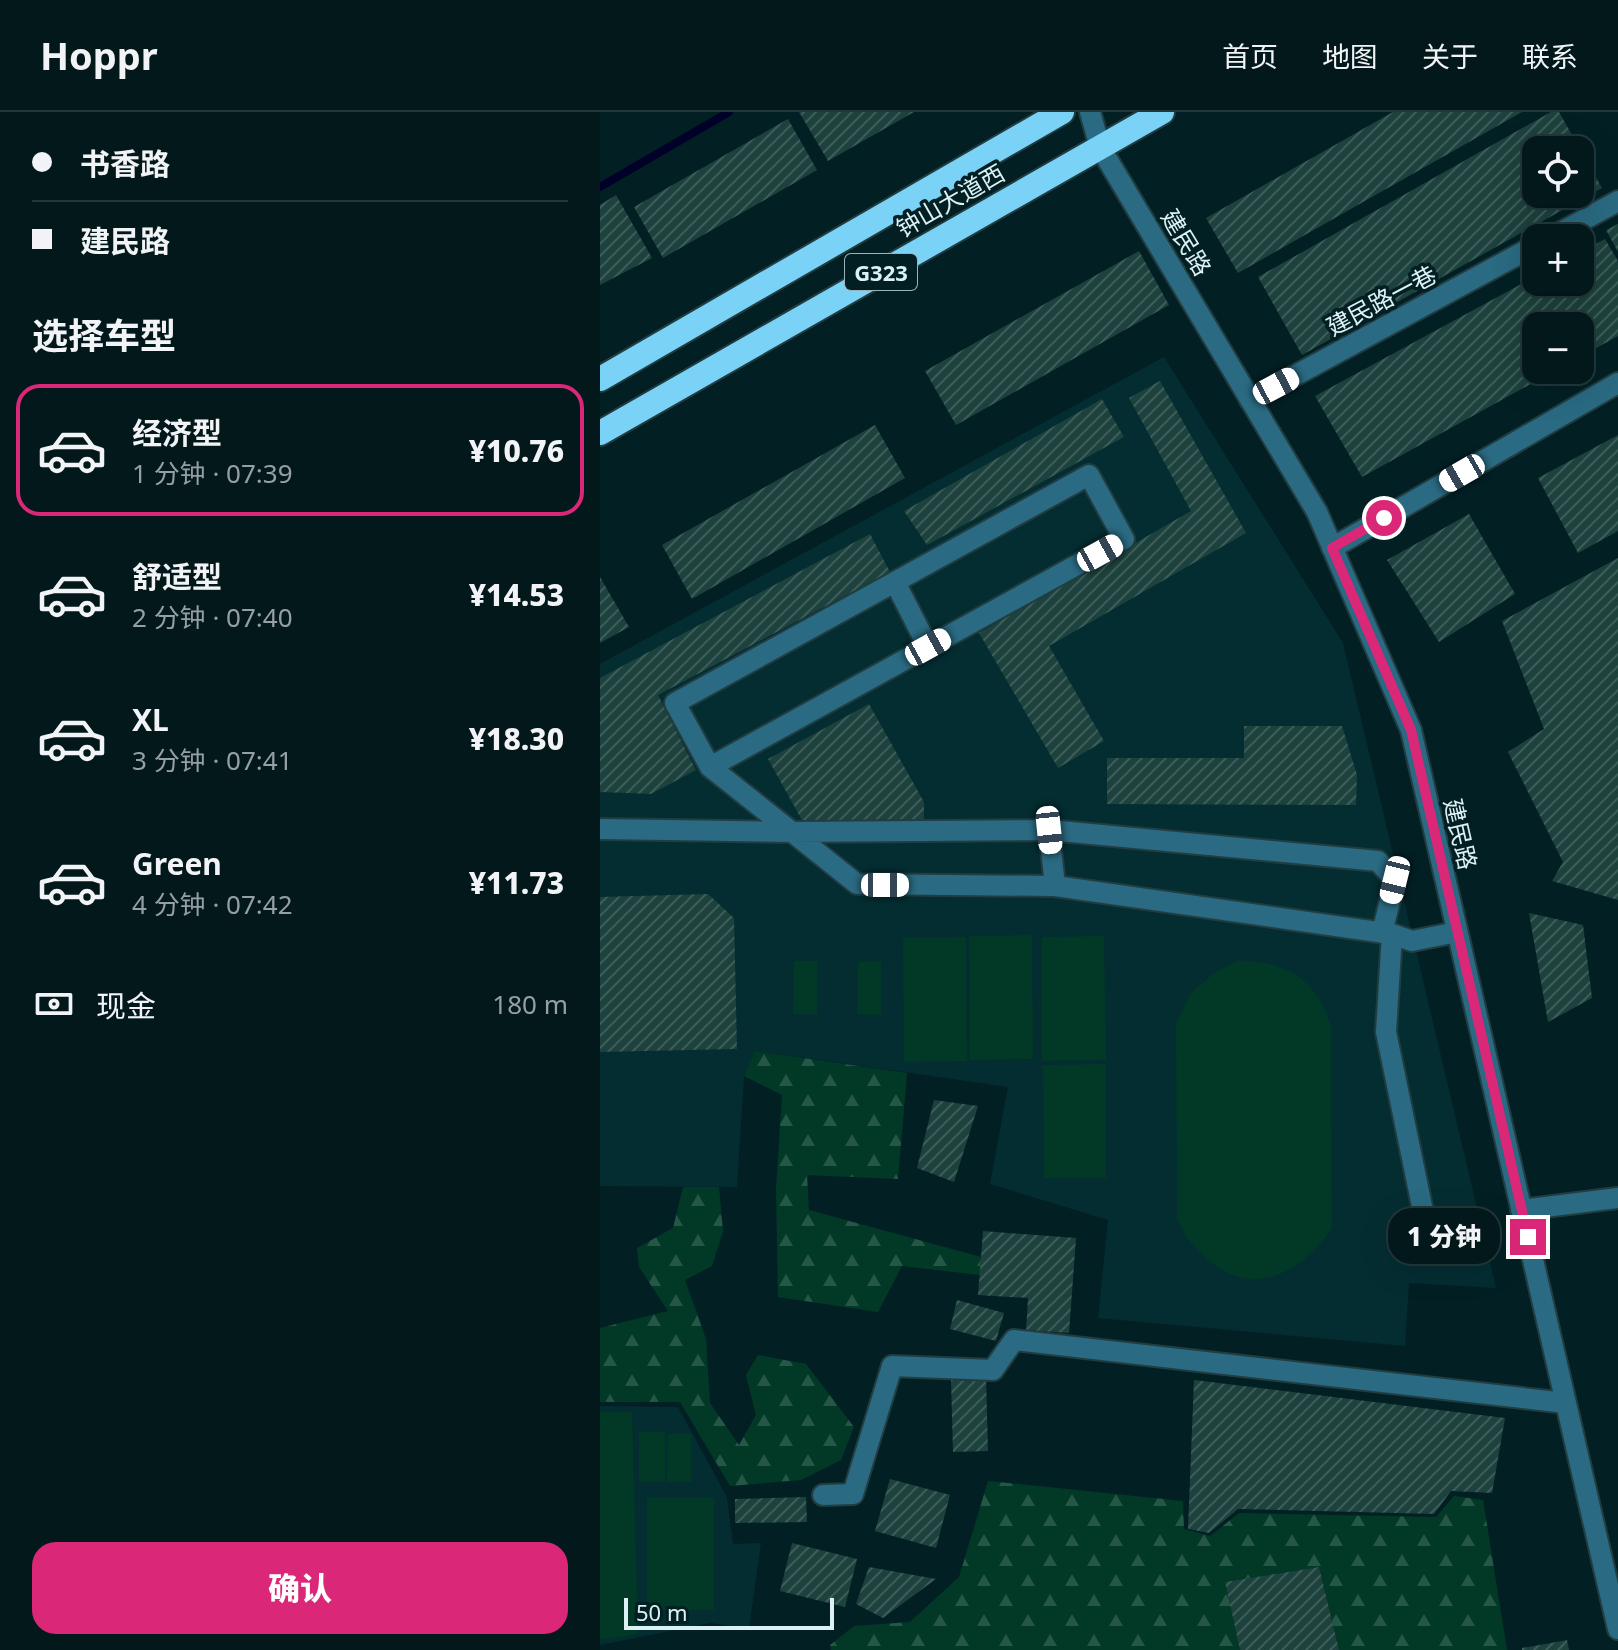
<!DOCTYPE html>
<html lang="zh">
<meta charset="utf-8">
<style>
body{margin:0;font-family:"Noto Sans","Noto Sans SC",sans-serif;background:#102528;color:#f1f3f6;height:100vh;display:flex;flex-direction:column;font-size:30px;white-space:nowrap}
*{box-sizing:border-box;margin:0}
p{font-size:26px;color:#96a0a3}
.icon{flex:none;width:44px;height:44px;fill:none;stroke:currentColor;stroke-width:2;stroke-linecap:round;stroke-linejoin:round}
.map{position:relative;flex:1;overflow:hidden}
.side{display:flex;flex-direction:column;background:#02181b;width:600px}
.side>*{flex:none}
.top-card{display:grid;align-content:center;height:176px;padding:0 32px;background:#02181b}
.buttons{position:absolute;left:922px;top:24px;display:grid;gap:16px}
.buttons a{display:grid;place-items:center;width:72px;height:72px;border-radius:16px;background:#02181b;box-shadow:0 8px 32px #0002,0 0 0 2px #23373a;font-size:40px}
.scale{position:absolute;left:24px;bottom:20px;width:210px;box-sizing:border-box;padding-left:8px;border:4px solid #dcf1f4;border-top:0;font-size:22px;line-height:28px;white-space:nowrap;color:#dcf1f4;-webkit-text-stroke:6px #022024;paint-order:stroke}
.end{position:absolute;width:36px;height:36px;margin:-18px;border:10px solid #db2777;background:#fff;box-shadow:0 0 0 4px #fff}
.from{border-radius:50%}
.bubble{position:absolute;height:56px;border-radius:24px;background:#02181b;box-shadow:0 8px 32px #0002,0 0 0 2px #23373a;font-size:26px;font-weight:800;line-height:56px;text-align:center}
.car{position:absolute;width:24px;height:48px;margin:-24px -12px;border-radius:10px;box-shadow:0 0 6px 2px #0007;background:linear-gradient(#fff 24%,#345 0 40%,#fff 0 76%,#345 0 86%,#fff 0)}
.top-card b{display:flex;align-items:center;gap:28px;height:76px;font-size:30px}
.top-card b+b{border-top:2px solid #23373a}
.top-card i{width:20px;height:20px;background:#f1f3f6}
ul{padding:0;list-style:none}
li{display:flex;align-items:center;gap:24px;height:132px;margin:0 16px 12px;padding:0 16px;border:4px solid transparent;border-radius:24px}
li div{flex:1}
li b{display:block;font-size:30px}
li em{font-style:normal;font-weight:800}
li.current{border-color:#db2777}
li>.icon{width:72px;height:72px;stroke-width:1.5}
h2{padding:0 32px;font-size:36px;line-height:96px}
.pay{display:flex;align-items:center;gap:20px;height:88px;padding:0 32px;font-size:30px}
.pay p{margin-inline-start:auto}
.button{display:flex;gap:16px;margin-top:auto;padding:16px 32px}
.button a{flex:1;height:92px;border-radius:24px;background:#db2777;color:#fff;font-size:32px;font-weight:800;line-height:92px;text-align:center}
header{display:flex;align-items:center;gap:48px;box-sizing:border-box;height:112px;padding:0 40px;background:#02181b;border-bottom:2px solid #23373a}
header strong{font-size:38px}
nav{display:flex;gap:44px;margin-inline-start:auto;font-size:28px}
main{display:flex;flex:1;min-height:0}
.map>svg:first-child{display:block}
</style>
<header>
<strong>Hoppr</strong>
<nav><a>首页</a><a>地图</a><a>关于</a><a>联系</a></nav>
</header>
<main>
<section class="side">
<div class="top-card">
<b><i class="from"></i>书香路</b>
<b><i></i>建民路</b>
</div>
<h2>选择车型</h2>
<ul>
<li class="current"><svg class="icon" aria-label="car" viewBox="0 0 24 24"><path d="M5 17H2v-5l4-1 3-4h7l3 4 3 1v5h-3M9 17h6M6 11h13"/><circle cx="7" cy="17" r="2"/><circle cx="17" cy="17" r="2"/></svg><div><b>经济型</b><p>1 分钟 · 07:39</p></div><em>¥10.76</em></li>
<li><svg class="icon" aria-label="car" viewBox="0 0 24 24"><path d="M5 17H2v-5l4-1 3-4h7l3 4 3 1v5h-3M9 17h6M6 11h13"/><circle cx="7" cy="17" r="2"/><circle cx="17" cy="17" r="2"/></svg><div><b>舒适型</b><p>2 分钟 · 07:40</p></div><em>¥14.53</em></li>
<li><svg class="icon" aria-label="car" viewBox="0 0 24 24"><path d="M5 17H2v-5l4-1 3-4h7l3 4 3 1v5h-3M9 17h6M6 11h13"/><circle cx="7" cy="17" r="2"/><circle cx="17" cy="17" r="2"/></svg><div><b>XL</b><p>3 分钟 · 07:41</p></div><em>¥18.30</em></li>
<li><svg class="icon" aria-label="car" viewBox="0 0 24 24"><path d="M5 17H2v-5l4-1 3-4h7l3 4 3 1v5h-3M9 17h6M6 11h13"/><circle cx="7" cy="17" r="2"/><circle cx="17" cy="17" r="2"/></svg><div><b>Green</b><p>4 分钟 · 07:42</p></div><em>¥11.73</em></li>
</ul>
<div class="pay"><svg class="icon" aria-label="cash" viewBox="0 0 24 24"><path d="M3 7h18v10H3z"/><circle cx="12" cy="12" r="2"/></svg>现金<p>180 m</p></div>
<div class="button"><a>确认</a></div>
</section>
<div class="map">
<svg width="1018" height="1538" viewBox="0 0 1018 1538">
<defs>
<pattern id="forest-firs" width="22" height="20" patternUnits="userSpaceOnUse" patternTransform="scale(2)"><rect width="22" height="20" fill="#013926"/><path d="M5 1l3.5 6h-7zM16 11l3.5 6h-7z" fill="#255646"/></pattern>
<pattern id="building-hatch" width="6" height="6" patternUnits="userSpaceOnUse" patternTransform="scale(2)"><rect width="6" height="6" fill="#1d413c"/><path d="M-1 1l2-2M0 6l6-6M5 7l2-2" fill="none" stroke="#3d5d59"/></pattern>
</defs>
<rect width="100%" height="100%" fill="#022024"/>
<path fill="#042d32" d="M564,245l179,286 153,645 -87,-5 -4,63 -307,-28 10,-98 -118,-36 18,-97 -252,-36 -12,25 -7,111 -137,-1v-522z
M0,1294l78,1 49,90 6,47 28,-1 -12,86 -38,-6 -111,22z"/>
<path fill="url(#forest-firs)" d="M155,939l152,22 -9,106 -91,-4 2,35 172,47 -1,18 -78,-9 -24,46 -100,-15 -2,-109 6,-93 -38,-19z
M83,1075h36l4,44 -11,35 -27,14 21,59 4,64 29,42 17,-30 -10,-40 12,-20 48,9 48,63 -13,33 -40,20 -71,6 -50,-84h-80v-74l68,-17 -29,-44 -2,-19 36,-20z
M388,1369l195,20 1,28 26,7 29,-23 197,4 18,-21 29,4 24,150h-168l-20,-83 -94,15 15,68h-409l-1,-5 24,-19 56,-4 49,-45z"/>
<path fill="#013926" d="M432,823l1,124 -63,1 -1,-124z
M504,824l2,124 -64,1v-124z
M366,825l1,124 -63,1 -1,-124z
M194,849h23v53h-24z
M638,849c48,0 78,17 93,65l1,202c-30,45 -80,72 -126,30 -14,-13 -22,-22 -29,-40l-1,-194 14,-30 24,-21z
M258,850h23v53l-24,-1z
M506,952v114h-62l-1,-113z
M0,1300h32l6,222 -38,6z
M39,1320h26v50h-26z
M68,1322h23v48h-24z
M47,1386h67v112h-67z"/>
<g fill="none" stroke-linecap="round" stroke-linejoin="round">
<path stroke="#000028" stroke-width="8" d="M0,75l129,-75"/>
</g>
<path fill="url(#building-hatch)" fill-rule="evenodd" d="M199,0h115l-86,49z
M793,0h129l-284,161 -32,-55z
M951,0h8l43,76 -300,167 -44,-78zM936,38h44v44h-44z
M188,7l29,51 -154,88 -29,-51z
M16,83l36,63 -52,27v-80z
M1018,112v28l-12,-22z
M1005,127l13,22v75l-38,21v-31h-44v44h20l-194,107 -47,-81 221,-120v6h44v-29z
M539,139l30,54 -213,120 -31,-54z
M560,269l86,152 -197,113 55,95 -46,27 -79,-135 212,-122 -62,-113z
M502,287l22,38 -197,108 -23,-34z
M275,313l30,53 -213,121 -30,-54z
M1018,323v96l-40,22 -40,-75z
M869,402l46,80 -76,48 -52,-82z
M270,422l20,38 -232,123 38,75 -45,24 -51,-2v-114z
M1018,446v342l-66,-19 11,-19 -55,-110 36,-23 -42,-108z
M0,465l29,50 -29,16z
M269,592l55,98v20h-121l-35,-63z
M644,614h98l15,49 -1,30 -249,-1v-46h137z
M108,782l26,24 3,131 -137,3v-155z
M929,801l54,12 9,73 -44,24z
M334,988l44,6 -24,76 -37,-14z
M383,1119l93,7 -7,95 -43,-3 2,-32 -50,-3z
M357,1188l47,13 -8,28 -46,-12z
M386,1266l2,73 -35,1 -2,-72z
M594,1268l311,38 -13,75 -41,-2 -17,23 -196,-5 -29,24 -21,-4z
M290,1367l60,16 -14,53 -61,-17z
M206,1385l1,25 -72,1v-24z
M192,1431l65,16 -12,48 -65,-16z
M269,1455l67,12 -53,39 -27,-14z
M719,1455l20,83h-99l-15,-68z
M967,1528l2,10h-47v-2z"/>
<g fill="none" stroke-linecap="round" stroke-linejoin="round">
<g stroke="#213d41" stroke-width="24">
<path id="minor" d="M490,0l10,35 217,365 94,218 207,899
M950,126l68,-37
M650,288l286,-155
M732,436l286,-165
M295,470l33,65
M110,655l414,-228 -35,-64 -414,228 35,64 82,65 257,-2 329,31 17,19 -13,53
M0,717l192,3 65,52 198,2 337,48 -6,98 45,218
M449,718l6,56
M792,822l20,7 45,-9
M921,1098l97,-12
M223,1383l30,-1 39,-128 101,4 21,-30 552,63"/>
</g>
<g stroke="#213d41" stroke-width="28">
<path id="highway" d="M0,267l462,-267
M0,321l562,-321"/>
</g>
<use href="#minor" stroke="#2a6a82" stroke-width="20"/>
<use href="#highway" stroke="#7ad3f7" stroke-width="24"/>
</g>
<g fill="none" stroke-linecap="round" stroke-linejoin="round">
<path stroke="#db2777" stroke-width="10" d="M784,406l-52,30 79,182 117,507"/>
</g>
<g text-anchor="middle" dominant-baseline="central" stroke-width="7" stroke-linejoin="round" paint-order="stroke">
<rect fill="#022024" stroke="#9bb2b6" stroke-width="2" x="245" y="142" width="72" height="36" rx="6"/>
<g font-size="22" font-weight="bold" fill="#dcf1f4">
<text x="281" y="160">G323</text>
</g>
<g font-size="24" fill="#dcf1f4" stroke="#022024">
<text transform="translate(350 88) rotate(-30)">钟山大道西</text>
<text transform="translate(587 130) rotate(59)">建民路</text>
<text transform="translate(781 188) rotate(-28)">建民路一巷</text>
<text transform="translate(861 722) rotate(77)">建民路</text>
</g>
</g>
</svg>
<div class="buttons">
<a><svg class="icon" aria-label="locate" viewBox="0 0 24 24"><circle cx="12" cy="12" r="6"/><path d="M12 2v4M12 18v4M2 12h4M18 12h4"/></svg></a>
<a>+</a>
<a>−</a>
</div>
<div class="scale">50 m</div>
<i class="end from" style="left:784px;top:406px"></i>
<i class="end" style="left:928px;top:1125px"></i>
<div class="bubble" style="left:788px;top:1096px;width:112px">1 分钟</div>
<i class="car" style="left:676px;top:274px;rotate:62deg"></i>
<i class="car" style="left:862px;top:361px;rotate:240deg"></i>
<i class="car" style="left:500px;top:441px;rotate:61deg"></i>
<i class="car" style="left:328px;top:535px;rotate:61deg"></i>
<i class="car" style="left:449px;top:718px;rotate:174deg"></i>
<i class="car" style="left:795px;top:768px;rotate:194deg"></i>
<i class="car" style="left:285px;top:773px;rotate:90deg"></i>
</div>
</main>
